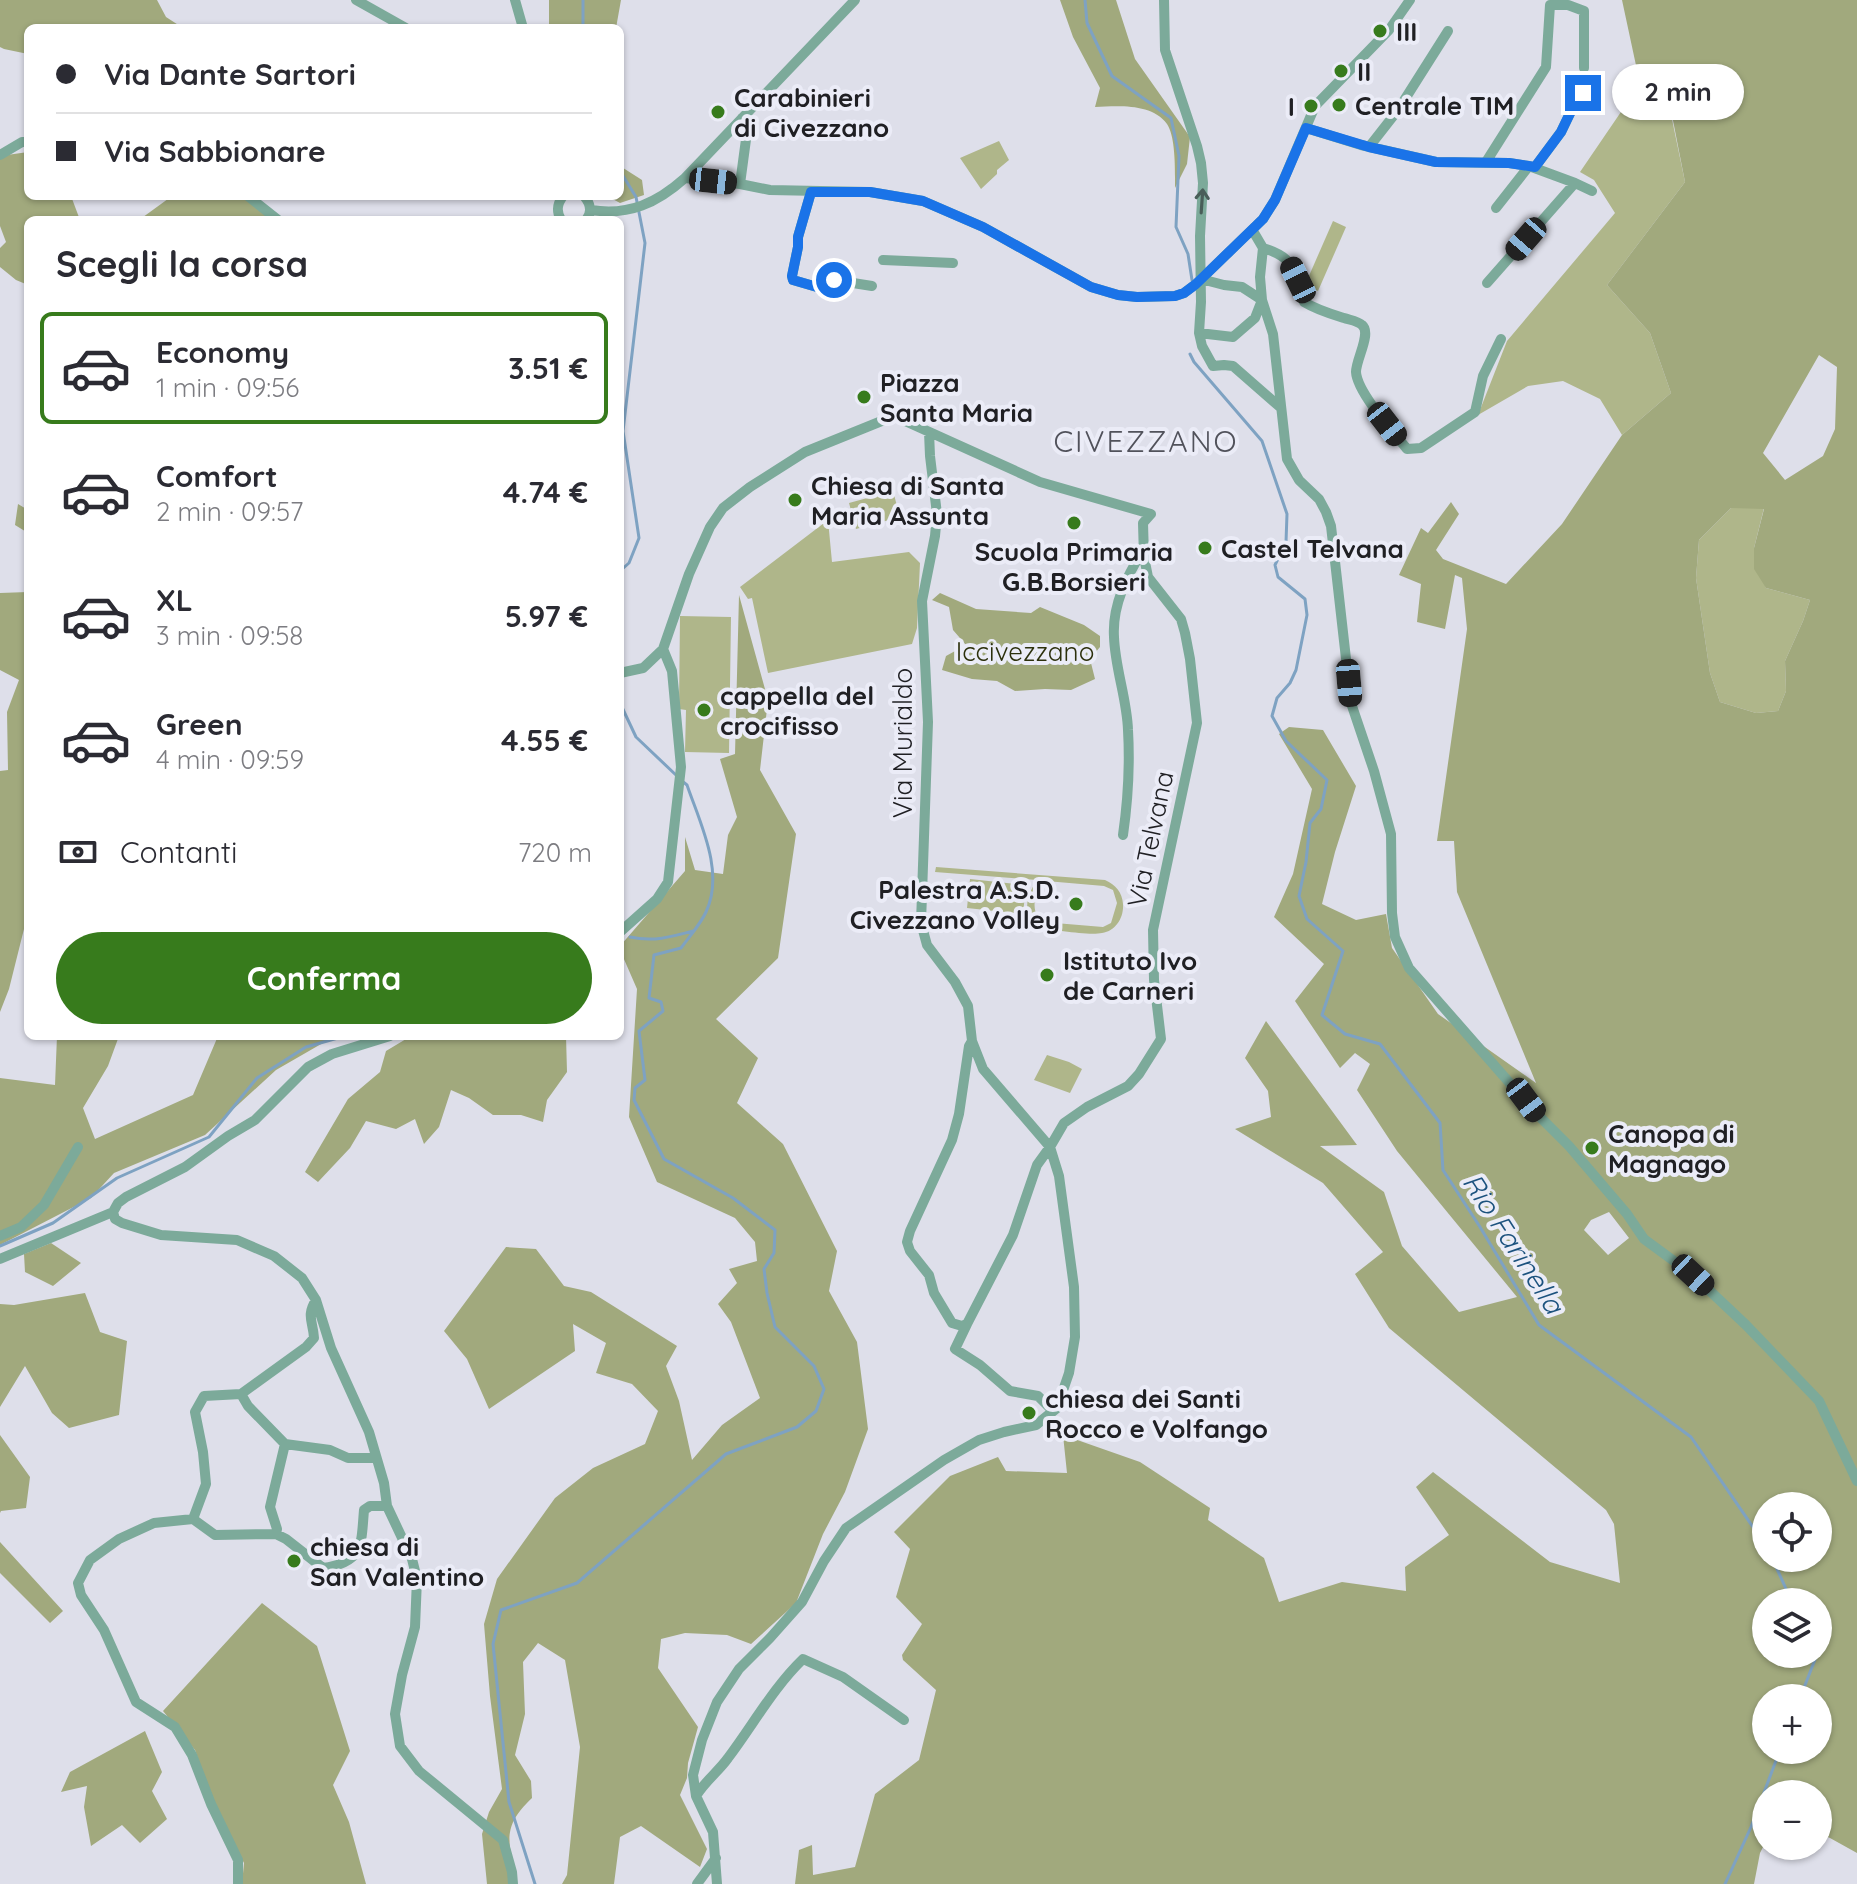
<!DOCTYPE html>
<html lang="it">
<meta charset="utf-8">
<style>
body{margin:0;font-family:Quicksand,sans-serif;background:#f2f2f3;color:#2b2b33;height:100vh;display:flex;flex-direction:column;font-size:30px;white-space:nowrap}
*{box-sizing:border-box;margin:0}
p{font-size:26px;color:#7c7c81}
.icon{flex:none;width:44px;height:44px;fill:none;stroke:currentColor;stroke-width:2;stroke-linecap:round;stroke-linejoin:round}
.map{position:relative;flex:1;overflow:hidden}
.panel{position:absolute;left:24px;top:216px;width:600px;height:824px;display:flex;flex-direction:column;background:#fff;border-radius:12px;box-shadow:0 2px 6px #0004}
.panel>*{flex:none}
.guide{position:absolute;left:24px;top:24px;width:600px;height:176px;border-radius:12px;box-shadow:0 2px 6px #0004;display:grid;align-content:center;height:176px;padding:0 32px;background:#fff}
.buttons{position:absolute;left:1752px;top:1492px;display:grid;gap:16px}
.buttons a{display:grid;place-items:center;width:80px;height:80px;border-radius:50%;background:#fff;box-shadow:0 2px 6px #0004;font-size:40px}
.end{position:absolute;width:36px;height:36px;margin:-18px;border:10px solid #1a73e8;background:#fff;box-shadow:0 0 0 4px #fff}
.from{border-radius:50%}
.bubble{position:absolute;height:56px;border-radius:28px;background:#fff;box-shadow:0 2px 6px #0004;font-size:26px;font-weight:700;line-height:56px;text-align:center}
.car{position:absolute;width:24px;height:48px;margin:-24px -12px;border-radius:10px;box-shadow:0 0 6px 2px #0007;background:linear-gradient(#222 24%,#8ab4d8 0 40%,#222 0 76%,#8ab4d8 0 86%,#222 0)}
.guide b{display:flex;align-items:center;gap:28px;height:76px;font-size:30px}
.guide b+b{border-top:2px solid #e1e1e2}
.guide i{width:20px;height:20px;background:#2b2b33}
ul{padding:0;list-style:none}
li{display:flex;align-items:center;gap:24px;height:112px;margin:0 16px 12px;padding:0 16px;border:4px solid transparent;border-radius:12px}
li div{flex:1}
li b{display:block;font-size:30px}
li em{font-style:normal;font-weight:700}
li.active{border-color:#377b1c}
li>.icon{width:72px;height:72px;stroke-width:1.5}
h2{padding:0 32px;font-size:36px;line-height:96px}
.pay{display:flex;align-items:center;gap:20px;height:88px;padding:0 32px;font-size:30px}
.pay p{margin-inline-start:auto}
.cta{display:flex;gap:16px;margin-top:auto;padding:16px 32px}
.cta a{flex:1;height:92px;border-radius:48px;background:#377b1c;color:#fff;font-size:32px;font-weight:700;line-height:92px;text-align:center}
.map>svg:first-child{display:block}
</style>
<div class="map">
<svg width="1857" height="1884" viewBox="0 0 1857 1884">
<rect width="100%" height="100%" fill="#dedfea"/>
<path fill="#afb68a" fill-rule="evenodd" d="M1640,84l28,16 17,82 -78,103 43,48 21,60 -49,42 -22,-36 -37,-18 -35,5 -50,29 29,-74 108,-128 -21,-33 -14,-8z
M999,141l10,19 -12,10v4l-16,15 -21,-31z
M1333,221l13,6 -28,64 -13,-6z
M893,491l7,26 -44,12 -7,-26z
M1731,508h33l-10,40 12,40 44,12 -7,21 -18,40 1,30 -8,20 -22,2 -36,-11 -10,-29 -14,-95 3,-38z
M828,520l4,42 77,-10 11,11 -3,65 -5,16 -144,29 -16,-75 -4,1 -8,-12z
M680,616l51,1 -2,136 -44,-1 1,-42 -7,-1z
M936,867l169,13c11,5 17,12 18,24 1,13 -7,27 -21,29 -14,3 -49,-4 -65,-5 -15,-16 -11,-31 0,-48l-102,-8zM1046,881l58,5 9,4 4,13 -6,20 -8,4 -60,-5 -5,-3c-7,-16 -3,-25 8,-38z
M970,879l56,6 -3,29 -56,-6z
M1047,1055l22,7 13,7 -12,24 -36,-13z"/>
<path fill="#a1a97d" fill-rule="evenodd" d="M0,0h157l9,17 17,11h-155v26l-24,-5 -4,-2z
M549,0h72l-5,28h-67z
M1060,0h56l19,59 55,78 -3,27 -12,24c0,-16 1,-51 -8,-64 -15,-21 -49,-18 -72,-17l5,-19 -27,-51z
M1622,0h235v1853l-27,-15 -12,-5v-39h-52v47l-6,12 -6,31h-959l4,-34 13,-5 1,30 42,-8 20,-73 44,-34 17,-70 -33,-30 -1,-5 20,-31 -26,-27 14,-48 -16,-17 56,-56 48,-19 8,14 61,2 -4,-38 77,27 70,46 -2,12 56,38 15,44 63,-20 64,9 -1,-24 44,-32 -33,-48 17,-15 117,90 70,21 -6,-59 -8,-14 -217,-182 -34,-54 28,-22 -60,-69 -88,-54 36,-12 -3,-26 -23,-33 21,-37 91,124 -37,1 64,46 18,54 57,66 58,-15 -120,-146 -40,-61 13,-26 -15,-11 -15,15 -45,-67 29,-37 -50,-47 19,-43 19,-85 -33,-55 10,-7 34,3 33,56 -21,66 -13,52 34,16 30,-6 6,34 46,66 98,69 -79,-191 -3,-51h-17l30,-212 -5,-51 -7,-3 -10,54 -28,-7 4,-38 -22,-9 22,-47 7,5 23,-31 8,12 -23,36 7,9 63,25 56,-60 60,-89 49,-42 -21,-60 -43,-48 78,-103 -16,-82 -29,-16zM1819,355l18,12 -2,62 -12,27 -38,24 -22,-27zM1731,508l33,1 -10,39v21l12,19 44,12 -7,21 -18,40 1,30 -8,20 -22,2 -36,-11 -10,-29 -14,-95 3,-38zM1609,1212l20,26 -21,17 -24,-25 7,-10zM1766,1506h52v52h-52zM1766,1602h52v52h-52zM1766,1698h52v52h-52z
M28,152v44h43l9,24h-52v65l-12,-5 -16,-13v-19l6,-6 -6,-16v-70z
M620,166l22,14 2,15 -24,8 -13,-7h13z
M172,196h82l19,24h-134z
M18,504l10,6v23l-13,-8z
M28,592v321l-19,76 -9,23v-241l8,-1 -1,-58 12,-32 -19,-10v-77z
M940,593l36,16 55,4 9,-6 44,18 16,11v11l-10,12 5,20 -24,11 -26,-1 -30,2 -18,-10 -25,-2 -30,-9 4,-14 20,-11 -13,-15 -4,-23 -17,-7z
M739,595l29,105 -8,70 36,64 -18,124 -62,61 42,39 -21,45 46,41 54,107 -8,40 28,51 11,87 -23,63 -22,42 -27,69 -45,41 -24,-9 -42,-2 -24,6 -3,29 40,59 -10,36 -1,15 -7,17 27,54 -7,18 -59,-41 -21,11 -6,47h-52l5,-9 13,-128 -15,-87 -27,-17 -15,19 2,52 -10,41 16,26 1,17c-33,31 -22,46 -15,86h-30l-5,-50 7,-22 13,-23 -12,-93 -6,-72 13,-45 58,-81 38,-30 52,-24 13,-33 -26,-27 -36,-11 10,-30 -33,-19 2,27 -86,58 -22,-50 -23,-28 62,-84 30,2 28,37 27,6 86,54 -11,20 13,35 13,59 30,-35 38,-27 -29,-76 -13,-18 19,-21 -8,-14 28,-8 -2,-19 -20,-24 -78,-36 -28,-65 8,-128 -17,-39v-4l65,-75v-34l10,33 28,4 5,-39 9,-18 -17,-58 15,-5z
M57,1036h62l-11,30 -25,42 12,31 98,-44 25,-59h117l-59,34 -71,65 -91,38 -23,25 -91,47v-167l55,7z
M411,1036h155l1,36 -20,28 -4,22 -22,-7h-28l-24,-17 -18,-8 -12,37 -15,17 -9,-25 -19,10 -30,-8 -16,27 -32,34 -13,-10 43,-73 32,-27 6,-21z
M51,1243l30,20 -28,23 -28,-14 -1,-18z
M85,1293l15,39 27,9 -8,74 -50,13 -17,-15 -27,-47 -25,41v-103l14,1z
M0,1435l30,42 -4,31 -25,3 -1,2z
M0,1542l63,69 -13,12 -50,-50z
M262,1603l55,43 33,105 -17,34 16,37 17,62h-124l2,-21 -30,-57 -19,-56 -32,-39z
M145,1731l17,41 -10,19 15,28 -27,24 -18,-18 -31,21 -7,-39 3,-21 -26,6 9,-20z"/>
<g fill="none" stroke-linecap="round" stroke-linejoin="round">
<path stroke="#7ea2c2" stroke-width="3" d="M583,0v28
M1085,0l2,23 25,53 59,42 8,38 -3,71 12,27 4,26
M620,171l16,26 9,46 -22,188 16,107 -10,25 -9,8
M1190,354l4,8 68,79 25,73 -1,28 -11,23 3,12 27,22 2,16 -11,55 -6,13 -13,15 -5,18 14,25 41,39 -6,29 -11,14 -4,39 -7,34 8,23 36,32 -21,64 23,19 35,10 60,79 3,47 37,57 59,98 152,112 75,109
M620,703l16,34 41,39
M630,937c23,5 41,0 63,-6
M0,1246l53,-23 64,-45 92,-41 48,-59 49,-31 39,-11
M1772,1558l20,44
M1800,1698l16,-41 -1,-3
M535,1884l-26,-82 -16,-158 8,-34 76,-27 149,-129 71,-27 19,-16 8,-22 -10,-23 -39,-39 -8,-34 -3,-24 10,-16 1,-23 -42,-32 -69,-39 -30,-59 1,-12 10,-8 -6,-49 24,-20 -2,-9 -12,-4 5,-43 27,-7c8,-11 19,-23 25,-36 19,-40 -6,-89 -19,-127l-5,-4
M1725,1884l26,-57 29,-77"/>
<path stroke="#7caa9a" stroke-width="10" d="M356,0l50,28
M515,0l8,28
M1164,0l1,50 32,96 4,17 2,20 -3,53 1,66 -2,31 3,13 11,20 11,-1 9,1 47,41
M1306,128l55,17 75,17 73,1 20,3 46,17 17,8
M1369,147l29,-37 50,-79
M0,155l22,-13h6
M1486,162l60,-95 4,-62h18l16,6v57
M1535,167l26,-35 13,-27 9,-12
M685,178l55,6 30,6 100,2 53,9 60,26 108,60 27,8 19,2 38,-1 9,-3 12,-9 67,-65 12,-19 40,-94 74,-76 21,-30
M740,184l7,-52 -5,-14
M811,192l-13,45v10l-6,29 1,4 24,7 17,-7 38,6
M248,196l30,24
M584,196c6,7 9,16 2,24
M1496,208l33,-42
M591,210c38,6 66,-7 94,-32l170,-178
M561,220c-5,-9 -4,-16 2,-24
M1263,248c37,11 28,26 41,54 13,8 27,12 40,16 6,2 14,3 18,7 10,8 -6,34 -6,47 1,20 37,60 51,77l14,-1 54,-36 8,-36 18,-37
M883,260l70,3
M1201,279l23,6 18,2 20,13 11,34 14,125 12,21 20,19 7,13 5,14 20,177 23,68 17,63 1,79 3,24 14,31 127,145 33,33 58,68 17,25 49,36 53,50 73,76 38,80
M1487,283l88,-100
M1199,333l34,4 22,-19 7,-18 -2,-23 3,-29 -10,-17
M620,673l23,-5 20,-19 26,-75 21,-47 13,-19 27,-21 55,-35 89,-36 146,66 111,32 -8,9 1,34 4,20 33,42 4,14 5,26 7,64 -44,207 1,50 7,59 -22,35 -11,12 -41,21 -23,16 -14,24 -13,18 -24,70 -46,89 -5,2 -10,-3 -18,-30 -5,-18 -19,-24 -3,-9 3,-11 42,-91 7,-26 10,-68 3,-5
M1123,835c5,-35 7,-70 5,-105 -1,-31 -13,-62 -14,-93 -2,-32 13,-61 29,-87
M620,932l37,-33 11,-17 13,-115 -9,-96 -9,-22
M390,1036l-58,18 -24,13 -53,53 -27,16 -43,31 -59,30 -8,6 -5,9 2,7 7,4 39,12 76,5 37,16 28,22 14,22 15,48 38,84 15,51 3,23 25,53 5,20 -2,48 -13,48 -7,39 5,32 19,25 84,69 9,32 1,12
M0,1236l21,-9 23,-22 34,-58
M0,1259l113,-47
M967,1324l-12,25 25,16 30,26 28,5 15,15
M241,1394l7,12 37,38 45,6 18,8h28
M193,1519l22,16 61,-1 10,5 37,29c41,-6 38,-23 41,-58l6,-4h17
M276,1534l1,-5 -7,-22 15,-63
M696,1796c9,-15 22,-24 32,-38 25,-33 45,-70 75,-99l40,18 61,43
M238,1884v-24l-27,-56 -19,-49 -17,-28 -39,-25 -32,-72 -23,-35 -3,-12 12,-23 29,-21 35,-16 39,-4 13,-35 -3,-32 -8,-40 9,-16 37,-2 65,-47 8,-9c-1,-17 -8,-22 2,-38
M697,1884l19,-26
M717,1884l-4,-52 -17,-36 -3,-21 9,-35 15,-38 22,-33 31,-31 32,-36 22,-41 22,-33 98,-68 35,-20 25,-8 32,-7 21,-17 12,-35 6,-36 -1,-50 -15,-111 -9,-29 -67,-78 -11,-28 -4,-35 -13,-24 -28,-37 -6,-22 7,-201 -6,-121 13,-65 2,-22 -7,-58 -1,-24"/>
</g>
<defs><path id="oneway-shaft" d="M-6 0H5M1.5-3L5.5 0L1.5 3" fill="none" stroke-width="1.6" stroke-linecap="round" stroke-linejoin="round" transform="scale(2)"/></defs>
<use stroke="#495e59" href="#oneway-shaft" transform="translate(1202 201) rotate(-86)"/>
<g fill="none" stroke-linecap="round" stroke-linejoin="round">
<path stroke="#1a73e8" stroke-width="10" d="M834,280l-17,7 -24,-7 -1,-4 6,-29v-10l13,-45h59l53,9 60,26 108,60 27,8 19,2 38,-1 9,-3 12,-9 67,-65 12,-19 31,-72 63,19 67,15 73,1 26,4 26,-35 13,-27 9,-12"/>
</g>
<g fill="#377b1c" stroke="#ebecf7" stroke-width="3">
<circle cx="1380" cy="31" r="8"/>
<circle cx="1341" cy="71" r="8"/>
<circle cx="1339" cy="105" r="8"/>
<circle cx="1311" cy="106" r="8"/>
<circle cx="718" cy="112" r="8"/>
<circle cx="864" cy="397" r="8"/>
<circle cx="795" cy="500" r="8"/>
<circle cx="1074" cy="523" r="8"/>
<circle cx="1205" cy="548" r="8"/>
<circle cx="704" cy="710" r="8"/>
<circle cx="1076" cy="904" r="8"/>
<circle cx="1047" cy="975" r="8"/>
<circle cx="1592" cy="1148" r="8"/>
<circle cx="1029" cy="1413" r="8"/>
<circle cx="294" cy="1561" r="8"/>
</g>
<g text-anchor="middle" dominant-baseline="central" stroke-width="8" stroke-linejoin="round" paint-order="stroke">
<g font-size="26" font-weight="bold" fill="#202024" stroke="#ebecf7" text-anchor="start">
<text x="1396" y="31">III</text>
<text x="1357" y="71">II</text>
<text x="734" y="97">Carabinieri<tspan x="734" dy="30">di Civezzano</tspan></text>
<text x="1355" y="105">Centrale TIM</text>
<text x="1295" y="106" text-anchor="end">I</text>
<text x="880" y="382">Piazza<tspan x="880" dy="30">Santa Maria</tspan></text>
<text x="811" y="485">Chiesa di Santa<tspan x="811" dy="30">Maria Assunta</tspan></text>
<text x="1221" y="548">Castel Telvana</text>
<text x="1074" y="551" text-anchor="middle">Scuola Primaria<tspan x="1074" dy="30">G.B.Borsieri</tspan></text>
<text x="720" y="695">cappella del<tspan x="720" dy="30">crocifisso</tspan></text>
<text x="1060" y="889" text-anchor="end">Palestra A.S.D.<tspan x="1060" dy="30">Civezzano Volley</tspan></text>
<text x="1063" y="960">Istituto Ivo<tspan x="1063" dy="30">de Carneri</tspan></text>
<text x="1608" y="1133">Canopa di<tspan x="1608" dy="30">Magnago</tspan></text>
<text x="1045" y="1398">chiesa dei Santi<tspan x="1045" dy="30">Rocco e Volfango</tspan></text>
<text x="310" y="1546">chiesa di<tspan x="310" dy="30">San Valentino</tspan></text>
</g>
<g font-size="26" fill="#2c300c" stroke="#ebecf7">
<text x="1025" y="651">Iccivezzano</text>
</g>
<g font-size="26" fill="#202024" stroke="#ebecf7">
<text transform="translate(902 743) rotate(-90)">Via Murialdo</text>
<text transform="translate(1150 839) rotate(-78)">Via Telvana</text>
</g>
<g font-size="28" font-style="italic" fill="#1c527e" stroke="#ebecf7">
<text transform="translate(1514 1243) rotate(57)">Rio Farinella</text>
</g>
<g font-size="30" letter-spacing="2" fill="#51525b" stroke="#ebecf7">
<text x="1146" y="441">CIVEZZANO</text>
</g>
</g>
</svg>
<div class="buttons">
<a><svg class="icon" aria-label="locate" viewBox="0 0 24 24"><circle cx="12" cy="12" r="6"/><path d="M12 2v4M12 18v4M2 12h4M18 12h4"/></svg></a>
<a><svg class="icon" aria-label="layers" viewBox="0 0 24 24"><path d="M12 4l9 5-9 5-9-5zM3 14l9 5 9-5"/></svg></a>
<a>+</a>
<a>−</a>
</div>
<i class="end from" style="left:834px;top:280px"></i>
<i class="end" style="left:1583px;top:93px"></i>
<div class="bubble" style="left:1612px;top:64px;width:132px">2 min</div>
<i class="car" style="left:713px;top:181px;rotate:96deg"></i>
<i class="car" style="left:1526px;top:239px;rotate:221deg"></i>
<i class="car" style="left:1298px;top:280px;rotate:334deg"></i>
<i class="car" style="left:1387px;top:424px;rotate:142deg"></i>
<i class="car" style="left:1349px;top:683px;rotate:175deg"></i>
<i class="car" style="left:1526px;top:1100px;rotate:143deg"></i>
<i class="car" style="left:1693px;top:1275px;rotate:133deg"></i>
<div class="guide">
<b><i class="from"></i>Via Dante Sartori</b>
<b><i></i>Via Sabbionare</b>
</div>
<section class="panel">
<h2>Scegli la corsa</h2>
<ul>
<li class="active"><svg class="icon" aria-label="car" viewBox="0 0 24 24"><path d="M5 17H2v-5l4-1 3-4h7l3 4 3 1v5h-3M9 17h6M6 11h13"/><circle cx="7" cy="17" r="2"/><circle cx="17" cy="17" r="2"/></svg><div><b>Economy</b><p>1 min · 09:56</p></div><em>3.51 €</em></li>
<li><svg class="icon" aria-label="car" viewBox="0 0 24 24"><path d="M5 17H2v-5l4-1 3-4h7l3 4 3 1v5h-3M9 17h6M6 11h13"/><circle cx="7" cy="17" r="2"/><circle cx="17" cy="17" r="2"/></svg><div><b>Comfort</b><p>2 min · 09:57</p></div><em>4.74 €</em></li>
<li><svg class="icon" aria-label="car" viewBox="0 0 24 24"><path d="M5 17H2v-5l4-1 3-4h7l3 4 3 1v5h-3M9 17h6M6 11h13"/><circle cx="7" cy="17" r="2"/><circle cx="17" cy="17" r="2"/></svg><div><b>XL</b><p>3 min · 09:58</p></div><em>5.97 €</em></li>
<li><svg class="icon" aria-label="car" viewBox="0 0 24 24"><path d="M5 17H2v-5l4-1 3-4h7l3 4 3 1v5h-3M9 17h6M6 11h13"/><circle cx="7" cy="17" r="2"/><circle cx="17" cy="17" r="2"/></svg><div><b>Green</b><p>4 min · 09:59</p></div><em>4.55 €</em></li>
</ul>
<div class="pay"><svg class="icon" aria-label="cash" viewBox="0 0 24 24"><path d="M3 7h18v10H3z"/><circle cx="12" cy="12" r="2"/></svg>Contanti<p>720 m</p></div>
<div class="cta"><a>Conferma</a></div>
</section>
</div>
